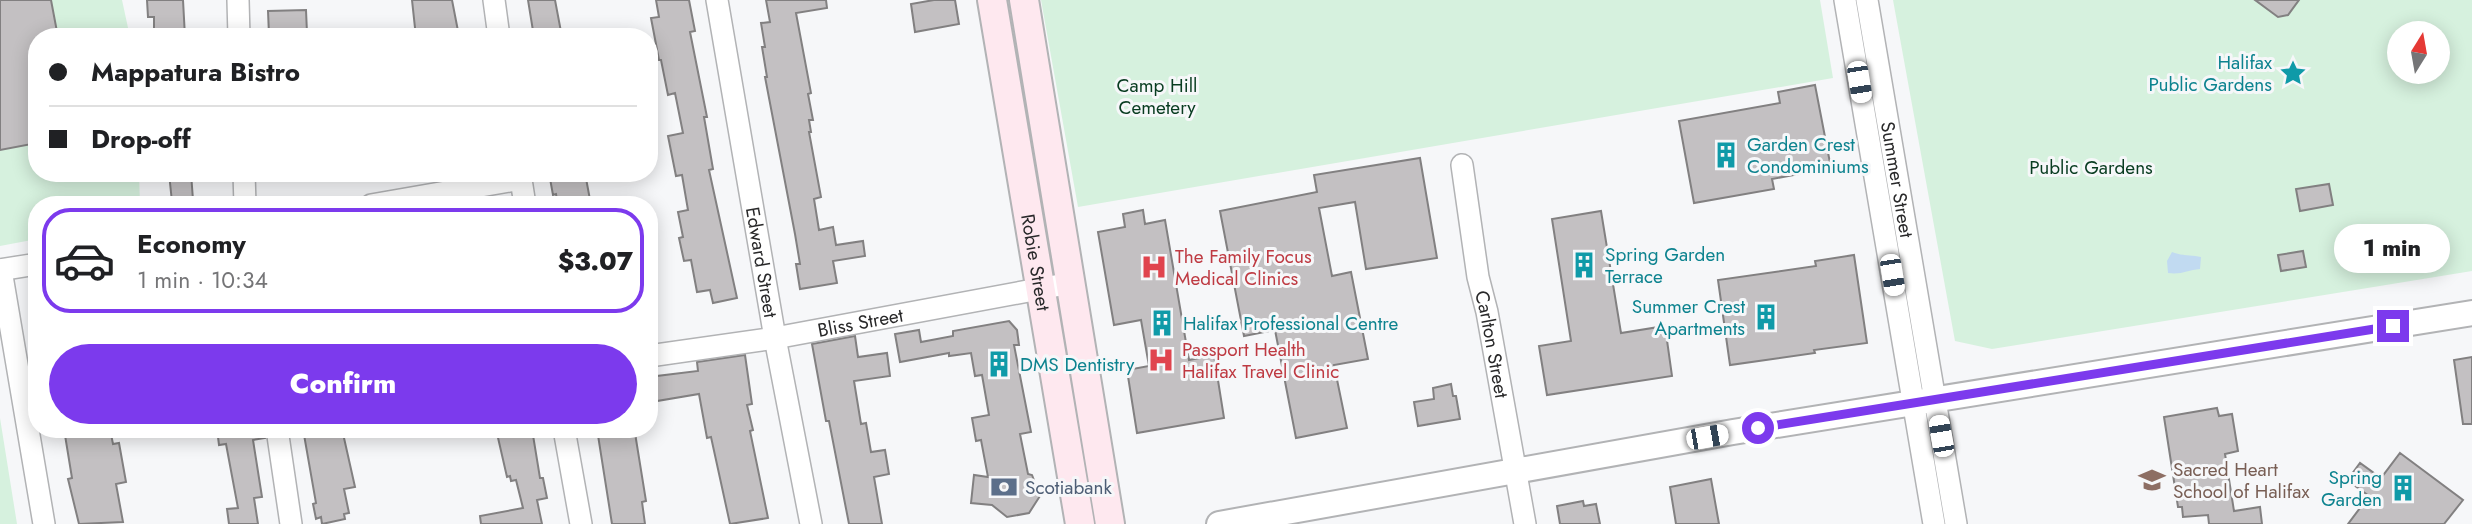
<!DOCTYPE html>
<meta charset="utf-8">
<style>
body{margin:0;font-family:Jost,sans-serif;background:#f2f2f2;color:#202124;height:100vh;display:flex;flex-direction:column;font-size:26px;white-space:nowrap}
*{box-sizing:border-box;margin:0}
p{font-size:23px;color:#757577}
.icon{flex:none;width:38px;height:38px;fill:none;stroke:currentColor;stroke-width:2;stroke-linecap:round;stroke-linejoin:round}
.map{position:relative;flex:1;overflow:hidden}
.drawer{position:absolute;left:28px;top:196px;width:630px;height:242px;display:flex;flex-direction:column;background:#fff;border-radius:28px;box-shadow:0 4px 18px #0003}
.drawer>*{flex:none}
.hud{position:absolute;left:28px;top:28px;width:630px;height:154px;border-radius:28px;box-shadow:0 4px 18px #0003;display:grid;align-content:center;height:154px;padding:0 21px;background:#fff}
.needle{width:46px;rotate:11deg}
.tools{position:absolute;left:2387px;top:21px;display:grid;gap:14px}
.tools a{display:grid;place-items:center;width:63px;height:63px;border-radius:50%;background:#fff;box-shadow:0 4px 18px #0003;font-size:35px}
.end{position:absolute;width:32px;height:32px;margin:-16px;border:9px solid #7c3aed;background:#fff;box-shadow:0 0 0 4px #fff}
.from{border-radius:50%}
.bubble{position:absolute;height:49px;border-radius:24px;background:#fff;box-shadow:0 4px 18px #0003;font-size:23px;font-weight:800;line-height:49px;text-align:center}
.car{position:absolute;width:21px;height:42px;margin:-21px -10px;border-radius:9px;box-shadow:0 0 5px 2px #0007;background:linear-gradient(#fff 24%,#345 0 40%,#fff 0 76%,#345 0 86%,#fff 0)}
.hud b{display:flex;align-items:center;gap:24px;height:66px;font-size:26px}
.hud b+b{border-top:2px solid #e0e0e0}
.hud i{width:18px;height:18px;background:#202124}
ul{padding:12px 0 0;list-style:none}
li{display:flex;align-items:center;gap:21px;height:105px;margin:0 14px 10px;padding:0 7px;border:4px solid #e0e0e0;border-radius:28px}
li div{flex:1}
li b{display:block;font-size:26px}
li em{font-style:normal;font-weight:800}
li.selected{border-color:#7c3aed}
li>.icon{width:63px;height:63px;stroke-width:1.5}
.action{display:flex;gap:14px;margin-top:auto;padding:14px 21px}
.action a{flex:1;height:80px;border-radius:42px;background:#7c3aed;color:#fff;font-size:28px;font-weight:800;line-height:80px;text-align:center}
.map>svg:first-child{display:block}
</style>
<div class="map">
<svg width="2472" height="524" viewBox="0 0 2472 524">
<rect width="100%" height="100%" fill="#f6f7f9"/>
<path fill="#d6f1de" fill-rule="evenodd" d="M0,0h122l8,37h-93v136h102l1,32h-103v34l-37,7z
M1041,0h779l13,78 -755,129z
M1893,0h579v271l-480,78 -37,-8zM2399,33h39v39h-39z
M0,418l17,106h-17z"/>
<path fill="#c1daf1" d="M2172,252c10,4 19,3 29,5l-1,12c-12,1 -19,6 -32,4l-1,-12z"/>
<path fill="#c3c0c2" stroke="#828081" stroke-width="2" d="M0,0h51l7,37h-21v106l-37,7z
M147,0h36l2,37h-31v-20h-6z
M412,0h40l6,31 -42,6z
M528,0h27l7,37h-28z
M656,0h33l6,31 -5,1 17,85h-3l9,52 -4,1 28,128 -24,5 -3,-13 -13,2 -6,-32 -7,1 -5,-23 4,-1 -5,-25 10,-2 -6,-35 -6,1 -8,-40 15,-3 -8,-40 -7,2 -7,-35h-2l-8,-42 8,-1z
M766,0h60l1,8 -31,5 15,80 -3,1 5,26h-4l2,12h-2l12,65 -7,2 5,31 14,-3 3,18 27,-4 2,15 -32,5 4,22 -37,6 -4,-25h4l-5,-30 -30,-157h2l-5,-30h3l-4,-24 9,-1z
M934,0h21l4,24 -44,8 -4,-28z
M2255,0h44l-11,15 -10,2z
M306,10l1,23 -38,2 -1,-24z
M1815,85l16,83 -59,11 2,10 -80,14 -15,-82 101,-18 -2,-11z
M1420,158l17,100 -71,11 -11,-67 -36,6 13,68 19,-4 17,87 -34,6 13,63 -51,10 -21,-108 -31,6 -24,-125 97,-19 -3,-17z
M169,173h22l2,27 -21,2z
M549,173h36l6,32h-33l-2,-11 -3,1z
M2329,184l4,21 -33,6 -4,-22z
M1143,210l2,14 20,-4 24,140 25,-5 10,63 -87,15 -10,-63 22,-4 -8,-46 -27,5 -16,-93 27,-5 -2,-13z
M1601,211l20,122 44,-7 7,50 -125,19 -8,-49 32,-5 -19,-122z
M2374,240l3,15 -25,5 -2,-16z
M2303,251l3,16 -25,4 -3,-16z
M1854,255l13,88 -53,7 1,3 -85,12 -12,-85 98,-14 -1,-5z
M1009,321l8,9 2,15h-5l17,87 -11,2 8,40 4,1 8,21 -11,17 -22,4 -15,-12 -21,-2 3,-28 14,2 -7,-37 -5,1 -4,-23 17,-3 -7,-40 -7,1 -4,-23 -22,3v-3l-49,9 -5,-28 24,-4 2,12 32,-6v-5z
M855,336l3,21 29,-4 3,23 -36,5 7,43 5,-1 5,29 14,-2 4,24 -15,3 8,47h-33l-20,-103h-3l-14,-77z
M745,355l7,49 -5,1 6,25 -3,1 18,87 -38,6 -19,-87 -4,1 -8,-44 -42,7 -1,-6 -7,1v-19l49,-6 -1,-9z
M2472,357v67h-9l-9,-64z
M1451,384l2,12h3l4,23 -42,7 -4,-24 20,-3 -1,-11z
M2217,408l2,8 13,-2 6,37 -13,3 9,57 26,-4 2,17h-53l-1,-9 -25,2 -1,-10h-4l-14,-90z
M64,429h46l3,15 6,-1 7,39 -10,2 7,38 -44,2 -11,-45 4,-1z
M217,429h47l1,9 -12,2 9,57 -8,1 4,26h-29l-2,-15 11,-1 -12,-64 -7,1z
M303,429h39l13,58 -11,2 5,24 -5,1 1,5 -23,5 -1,-7 -5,2 -3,-15 3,-1z
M496,429h36l8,49h3l4,20 -10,2 5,24h-61l-1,-8 43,-8 -7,-28 -5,1 -1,-5 -3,1z
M597,429h31l1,5 6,-1 11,68 -4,1 3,22h-33z
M2400,453l63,47 -19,24h-96l21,-28 -22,-16 7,-9 6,-8 21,15z
M1711,479l8,45h-43l-6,-37z
M1583,501l1,5 12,-2 4,20h-40l-3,-18z"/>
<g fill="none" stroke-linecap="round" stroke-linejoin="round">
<g stroke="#b2b3b5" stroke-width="24">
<g id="minor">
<path d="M238,0l1,37"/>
<path d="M494,0l5,37"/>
<path id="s1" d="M717,0l58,338 36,186"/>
<path d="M1845,0l89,524"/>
<path id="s2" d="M1867,0l89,524"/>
<path id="s3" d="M1462,165l16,112 9,35 38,212"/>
<path d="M244,173l1,32"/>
<path d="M520,173l5,32"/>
<path d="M371,205l150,-26"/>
<path d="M0,270l37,-6"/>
<path d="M1,270l43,254"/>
<path id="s4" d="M649,356l126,-18 296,-55"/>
<path d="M277,429l14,95"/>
<path d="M564,429l17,95"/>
</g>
</g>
<g stroke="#b2b3b5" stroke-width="28">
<path id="tertiary" d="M1219,524l514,-92 739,-119"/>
</g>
<g stroke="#b2b3b5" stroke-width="32">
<g id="secondary">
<path id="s5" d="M992,0l88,524"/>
<path d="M1024,0l86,524"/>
</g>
</g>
<use href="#minor" stroke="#fff" stroke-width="21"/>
<use href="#tertiary" stroke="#fff" stroke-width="24"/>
<use href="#secondary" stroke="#fee8ef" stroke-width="28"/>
</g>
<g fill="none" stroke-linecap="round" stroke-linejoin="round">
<path stroke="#7c3aed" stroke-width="9" d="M1758,428l635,-102"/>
</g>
<defs>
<g id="sight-bare" transform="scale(2.1)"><path d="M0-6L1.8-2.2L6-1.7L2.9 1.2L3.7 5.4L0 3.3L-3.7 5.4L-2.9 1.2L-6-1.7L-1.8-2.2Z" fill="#0f9aa8" stroke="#f6f7f9" stroke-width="2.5" paint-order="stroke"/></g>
<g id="building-bare" transform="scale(2.1)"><path d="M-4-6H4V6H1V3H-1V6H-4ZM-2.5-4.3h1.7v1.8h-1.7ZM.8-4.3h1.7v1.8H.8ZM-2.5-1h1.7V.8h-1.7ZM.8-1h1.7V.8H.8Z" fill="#0f9aa8" stroke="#f6f7f9" stroke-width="2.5" paint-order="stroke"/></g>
<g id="hospital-bare" transform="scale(2.1)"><path d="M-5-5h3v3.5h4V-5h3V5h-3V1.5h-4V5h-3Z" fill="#e0444e" stroke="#f6f7f9" stroke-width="2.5" paint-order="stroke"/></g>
<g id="school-bare" transform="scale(2.1)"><path d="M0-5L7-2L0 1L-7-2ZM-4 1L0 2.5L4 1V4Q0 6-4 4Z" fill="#8d6e63" stroke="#f6f7f9" stroke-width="2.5" paint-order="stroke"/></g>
<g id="bank-bare" transform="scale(2.1)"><path d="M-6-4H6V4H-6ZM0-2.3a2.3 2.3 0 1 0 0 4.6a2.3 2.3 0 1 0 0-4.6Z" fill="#5c6f8a" stroke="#f6f7f9" stroke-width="2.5" paint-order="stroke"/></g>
</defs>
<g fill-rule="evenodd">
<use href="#sight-bare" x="2293" y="73"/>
<use href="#building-bare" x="1726" y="155"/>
<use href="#building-bare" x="1584" y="265"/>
<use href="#hospital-bare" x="1154" y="267"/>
<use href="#building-bare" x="1766" y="317"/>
<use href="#building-bare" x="1162" y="323"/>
<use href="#hospital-bare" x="1161" y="360"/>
<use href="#building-bare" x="999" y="364"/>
<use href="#school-bare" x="2152" y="480"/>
<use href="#bank-bare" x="1004" y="487"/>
<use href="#building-bare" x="2403" y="488"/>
</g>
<g text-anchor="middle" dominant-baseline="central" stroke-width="6" stroke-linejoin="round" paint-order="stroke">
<g font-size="19" fill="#0d838f" stroke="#f6f7f9" text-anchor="start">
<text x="2272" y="62" text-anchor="end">Halifax<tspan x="2272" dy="22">Public Gardens</tspan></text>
<text x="1747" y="144">Garden Crest<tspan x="1747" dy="22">Condominiums</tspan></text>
<text x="1605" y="254">Spring Garden<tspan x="1605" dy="22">Terrace</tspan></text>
<text x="1745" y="306" text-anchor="end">Summer Crest<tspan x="1745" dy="22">Apartments</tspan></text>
<text x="1183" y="323">Halifax Professional Centre</text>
<text x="1020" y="364">DMS Dentistry</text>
<text x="2382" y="477" text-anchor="end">Spring<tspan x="2382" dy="22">Garden</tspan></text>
</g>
<g font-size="19" fill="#083c20" stroke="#f6f7f9">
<text x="1157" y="85">Camp Hill<tspan x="1157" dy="22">Cemetery</tspan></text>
<text x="2091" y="167">Public Gardens</text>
</g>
<g font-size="19" fill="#282829" stroke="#f6f7f9">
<text stroke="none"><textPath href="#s2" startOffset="182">Summer Street</textPath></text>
<text stroke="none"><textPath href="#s1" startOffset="266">Edward Street</textPath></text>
<text stroke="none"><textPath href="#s5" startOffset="266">Robie Street</textPath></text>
<text stroke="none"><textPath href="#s4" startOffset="214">Bliss Street</textPath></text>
<text stroke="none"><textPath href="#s3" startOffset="182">Carlton Street</textPath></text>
</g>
<g font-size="19" fill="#be3a42" stroke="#f6f7f9" text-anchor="start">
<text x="1175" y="256">The Family Focus<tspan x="1175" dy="22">Medical Clinics</tspan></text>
<text x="1182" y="349">Passport Health<tspan x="1182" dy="22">Halifax Travel Clinic</tspan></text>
</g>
<g font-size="19" fill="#785e54" stroke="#f6f7f9" text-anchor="start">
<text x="2173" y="469">Sacred Heart<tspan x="2173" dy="22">School of Halifax</tspan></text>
</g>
<g font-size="19" fill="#4e5e75" stroke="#f6f7f9" text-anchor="start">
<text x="1025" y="487">Scotiabank</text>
</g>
</g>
</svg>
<div class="tools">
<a><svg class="needle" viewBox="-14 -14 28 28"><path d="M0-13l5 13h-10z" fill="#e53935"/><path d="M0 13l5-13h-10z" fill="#757577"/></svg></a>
</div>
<i class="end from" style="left:1758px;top:428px"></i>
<i class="end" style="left:2393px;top:326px"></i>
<div class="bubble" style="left:2334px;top:224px;width:116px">1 min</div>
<i class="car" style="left:1859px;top:82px;rotate:171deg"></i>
<i class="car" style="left:1892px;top:275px;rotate:171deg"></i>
<i class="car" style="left:1941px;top:436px;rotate:350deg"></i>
<i class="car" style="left:1707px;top:437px;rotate:80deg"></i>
<div class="hud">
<b><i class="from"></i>Mappatura Bistro</b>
<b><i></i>Drop-off</b>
</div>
<section class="drawer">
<ul>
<li class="selected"><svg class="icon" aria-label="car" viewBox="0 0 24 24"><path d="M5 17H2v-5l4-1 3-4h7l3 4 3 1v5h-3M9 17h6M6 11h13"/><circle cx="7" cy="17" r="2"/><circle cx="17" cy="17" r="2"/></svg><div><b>Economy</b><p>1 min · 10:34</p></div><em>$3.07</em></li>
</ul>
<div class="action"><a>Confirm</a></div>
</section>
</div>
